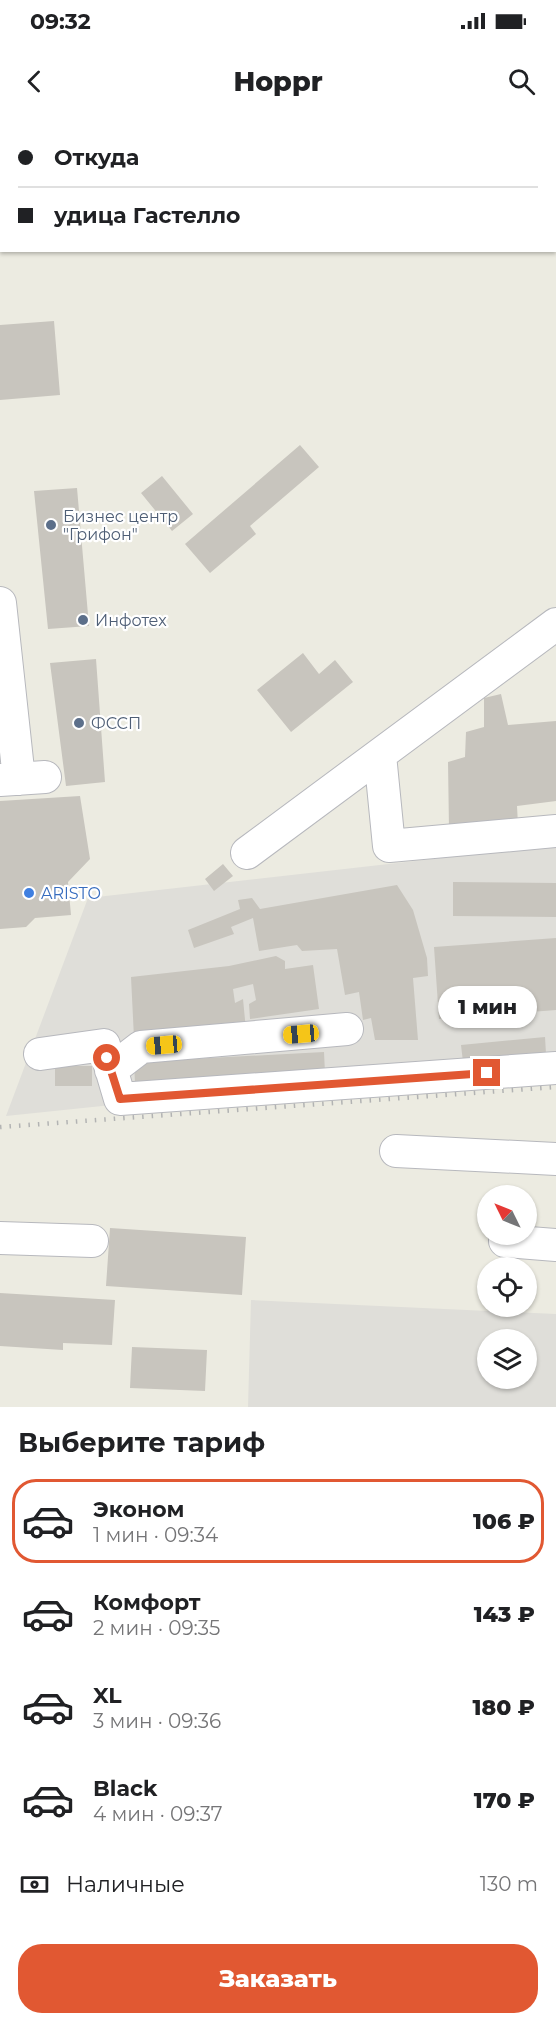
<!DOCTYPE html>
<html lang="ru">
<meta charset="utf-8">
<style>
body{margin:0;font-family:Montserrat,sans-serif;background:#f6f6f6;color:#202124;height:100vh;display:flex;flex-direction:column;font-size:22px;white-space:nowrap}
*{box-sizing:border-box;margin:0}
p{font-size:20px;color:#757577}
.icon{flex:none;width:33px;height:33px;fill:none;stroke:currentColor;stroke-width:2;stroke-linecap:round;stroke-linejoin:round}
.map{position:relative;height:1287px;overflow:hidden}
.details{display:flex;flex-direction:column;background:#fff;flex:1}
.details>*{flex:none}
.banner{position:absolute;left:0px;top:0px;width:556px;height:132px;box-shadow:0 2px 4px #0004;display:grid;align-content:center;height:132px;padding:0 18px;background:#fff}
.needle{width:39px;rotate:313deg}
.tools{position:absolute;left:477px;top:1065px;display:grid;gap:12px}
.tools a{display:grid;place-items:center;width:60px;height:60px;border-radius:50%;background:#fff;box-shadow:0 2px 4px #0004;font-size:30px}
.end{position:absolute;width:27px;height:27px;margin:-14px;border:8px solid #e15832;background:#fff;box-shadow:0 0 0 3px #fff}
.from{border-radius:50%}
.bubble{position:absolute;height:42px;border-radius:21px;background:#fff;box-shadow:0 2px 4px #0004;font-size:20px;font-weight:800;line-height:42px;text-align:center}
.car{position:absolute;width:18px;height:36px;margin:-18px -9px;border-radius:8px;box-shadow:0 0 4px 2px #0007;background:linear-gradient(#f5c518 24%,#345 0 40%,#f5c518 0 76%,#345 0 86%,#f5c518 0)}
.banner b{display:flex;align-items:center;gap:21px;height:57px;font-size:22px}
.banner b+b{border-top:2px solid #e0e0e0}
.banner i{width:15px;height:15px;background:#202124}
ul{padding:0;list-style:none}
li{display:flex;align-items:center;gap:18px;height:84px;margin:0 12px 9px;padding:0 6px;border:3px solid transparent;border-radius:24px}
li div{flex:1}
li b{display:block;font-size:22px}
li em{font-style:normal;font-weight:800}
li.current{border-color:#e15832}
li>.icon{width:54px;height:54px;stroke-width:1.5}
h2{padding:0 18px;font-size:27px;line-height:72px}
.pay{display:flex;align-items:center;gap:15px;height:66px;padding:0 18px;font-size:22px}
.pay p{margin-inline-start:auto}
.button{display:flex;gap:12px;margin-top:auto;padding:12px 18px}
.button a{flex:1;height:69px;border-radius:24px;background:#e15832;color:#fff;font-size:24px;font-weight:800;line-height:69px;text-align:center}
.status{display:flex;justify-content:space-between;align-items:center;height:42px;padding:0 30px;background:#fff;direction:ltr}
.status svg{height:16px;fill:currentColor}
header{display:flex;justify-content:space-between;align-items:center;height:78px;padding:0 18px;background:#fff;font-size:27px;font-weight:800}
.map>svg:first-child{display:block}
</style>
<div class="status"><b>09:32</b><svg viewBox="0 0 49 12"><path d="M0 12V9h3v3zM5 12V6h3v6zM10 12V3h3v9zM15 12V0h3v12zM26 1h20v11H26zM47 4h2v5h-2z"/></svg></div>
<header><svg class="icon" aria-label="back" viewBox="0 0 24 24"><path d="M15 5l-7 7 7 7"/></svg>Hoppr<svg class="icon" aria-label="search" viewBox="0 0 24 24"><circle cx="10" cy="10" r="6"/><path d="M15 15l6 6"/></svg></header>
<div class="map">
<svg width="556" height="1287" viewBox="0 0 556 1287">
<rect width="100%" height="100%" fill="#ecebe1"/>
<path fill="#fcf9d6" d="M394,0h162v19l-1,-17 -161,-1z"/>
<path fill="#dfded9" fill-rule="evenodd" d="M556,725v214l-550,57 82,-218z
M251,1180l305,14v93h-308zM488,1220h38v38h-38z"/>
<path fill="#c8c5be" d="M54,201l6,74 -60,5v-75z
M300,325l19,22 -69,59 6,8 -46,39 -25,-29z
M162,356l31,38 -21,17 -31,-38z
M77,368l12,138 -41,3 -14,-138z
M303,533l16,21 16,-14 18,22 -62,50 -34,-42z
M96,539l9,123 -39,4 -16,-123z
M501,574l7,31 48,-4v80l-39,5 1,19 -69,4 -1,-67 17,-5 1,-25 18,-5v-29z
M80,676l10,63 -22,23 3,33 -36,3 -9,9 -26,2v-128z
M223,744l10,12 -19,15 -9,-12z
M453,762l103,1v34l-103,-1z
M397,765l16,25 14,48 1,18 -15,2 5,62h-43l-4,-22 -8,2 -4,-28 -14,3 -8,-46 -35,2 -5,-6 -38,6 -6,-33 -22,9 3,7 -40,14 -6,-18 52,-21 -2,-9 14,-2 8,11z
M556,818v72l-117,9 -5,-72z
M276,836l9,5v8l28,-4 6,44 -69,10 -1,-15 7,-4 -3,-16 -20,5 2,14 8,-4 3,31 -112,8 -3,-61 98,-11z
M545,917l1,17 -83,8 -2,-17z
M324,932l1,21 -190,10 -1,-21z
M55,946h37v20h-37z
M110,1108l136,9 -4,58 -136,-9z
M0,1173l115,7 -3,45 -49,-2v7l-63,-4z
M132,1227l75,3 -2,41 -75,-3z"/>
<g fill="none" stroke-linecap="round" stroke-linejoin="round">
<g stroke="#b7b8bd" stroke-width="34">
<path id="minor" d="M0,483l19,176
M380,635l9,91 167,-15
M0,660l45,-3
M247,733l309,-229
M40,934l64,-9 16,54 436,-31
M111,950l30,-23 206,-18
M396,1031l160,8
M0,1118l92,3
M505,1121l51,4"/>
</g>
<use href="#minor" stroke="#fff" stroke-width="32"/>
<path stroke="#b2b3b3" stroke-width="4.5" stroke-dasharray="1.5 8" stroke-linecap="butt" d="M0,1007l556,-40"/>
</g>
<g fill="none" stroke-linecap="round" stroke-linejoin="round">
<path stroke="#e15832" stroke-width="8" d="M107,938l13,41 367,-26"/>
</g>
<g fill="#5c6f8a" stroke="#fff" stroke-width="2">
<circle cx="51" cy="405" r="6"/>
<circle cx="83" cy="500" r="6"/>
<circle cx="79" cy="603" r="6"/>
</g>
<circle fill="#3f7fe0" stroke="#fff" stroke-width="2" cx="29" cy="773" r="6"/>
<g text-anchor="middle" dominant-baseline="central" stroke-width="4.5" stroke-linejoin="round" paint-order="stroke">
<g font-size="16" fill="#4e5e75" stroke="#fff" text-anchor="start">
<text x="63" y="396">Бизнес центр<tspan x="63" dy="18">"Грифон"</tspan></text>
<text x="95" y="500">Инфотех</text>
<text x="91" y="603">ФССП</text>
</g>
<g font-size="16" fill="#366cbe" stroke="#fff" text-anchor="start">
<text x="41" y="773">ARISTO</text>
</g>
</g>
</svg>
<div class="tools">
<a><svg class="needle" viewBox="-14 -14 28 28"><path d="M0-13l5 13h-10z" fill="#e53935"/><path d="M0 13l5-13h-10z" fill="#757577"/></svg></a>
<a><svg class="icon" aria-label="locate" viewBox="0 0 24 24"><circle cx="12" cy="12" r="6"/><path d="M12 2v4M12 18v4M2 12h4M18 12h4"/></svg></a>
<a><svg class="icon" aria-label="layers" viewBox="0 0 24 24"><path d="M12 4l9 5-9 5-9-5zM3 14l9 5 9-5"/></svg></a>
</div>
<i class="end from" style="left:107px;top:938px"></i>
<i class="end" style="left:487px;top:953px"></i>
<div class="bubble" style="left:438px;top:866px;width:99px">1 мин</div>
<i class="car" style="left:301px;top:914px;rotate:265deg"></i>
<i class="car" style="left:164px;top:925px;rotate:265deg"></i>
<div class="banner">
<b><i class="from"></i>Откуда</b>
<b><i></i>удица Гастелло</b>
</div>
</div>
<section class="details">
<h2>Выберите тариф</h2>
<ul>
<li class="current"><svg class="icon" aria-label="car" viewBox="0 0 24 24"><path d="M5 17H2v-5l4-1 3-4h7l3 4 3 1v5h-3M9 17h6M6 11h13"/><circle cx="7" cy="17" r="2"/><circle cx="17" cy="17" r="2"/></svg><div><b>Эконом</b><p>1 мин · 09:34</p></div><em>106 ₽</em></li>
<li><svg class="icon" aria-label="car" viewBox="0 0 24 24"><path d="M5 17H2v-5l4-1 3-4h7l3 4 3 1v5h-3M9 17h6M6 11h13"/><circle cx="7" cy="17" r="2"/><circle cx="17" cy="17" r="2"/></svg><div><b>Комфорт</b><p>2 мин · 09:35</p></div><em>143 ₽</em></li>
<li><svg class="icon" aria-label="car" viewBox="0 0 24 24"><path d="M5 17H2v-5l4-1 3-4h7l3 4 3 1v5h-3M9 17h6M6 11h13"/><circle cx="7" cy="17" r="2"/><circle cx="17" cy="17" r="2"/></svg><div><b>XL</b><p>3 мин · 09:36</p></div><em>180 ₽</em></li>
<li><svg class="icon" aria-label="car" viewBox="0 0 24 24"><path d="M5 17H2v-5l4-1 3-4h7l3 4 3 1v5h-3M9 17h6M6 11h13"/><circle cx="7" cy="17" r="2"/><circle cx="17" cy="17" r="2"/></svg><div><b>Black</b><p>4 мин · 09:37</p></div><em>170 ₽</em></li>
</ul>
<div class="pay"><svg class="icon" aria-label="cash" viewBox="0 0 24 24"><path d="M3 7h18v10H3z"/><circle cx="12" cy="12" r="2"/></svg>Наличные<p>130 m</p></div>
<div class="button"><a>Заказать</a></div>
</section>
